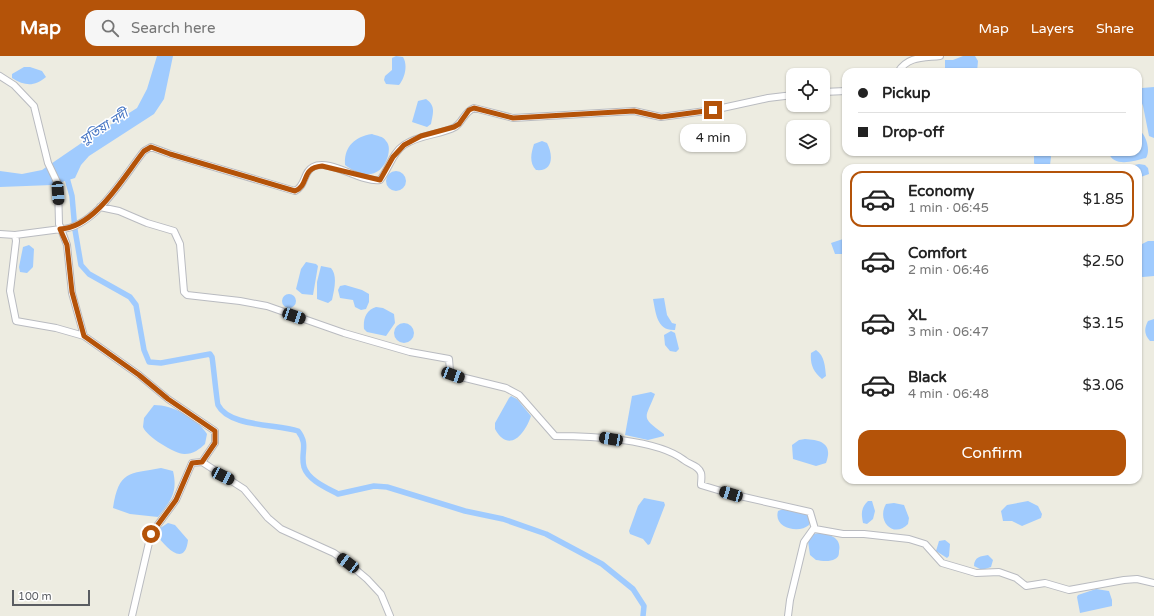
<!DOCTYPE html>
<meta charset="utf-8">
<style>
body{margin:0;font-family:"Varela Round","Noto Sans Bengali",sans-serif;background:#f6f6f6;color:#222;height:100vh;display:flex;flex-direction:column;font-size:15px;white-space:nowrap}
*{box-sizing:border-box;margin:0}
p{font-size:13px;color:#767676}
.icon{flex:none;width:22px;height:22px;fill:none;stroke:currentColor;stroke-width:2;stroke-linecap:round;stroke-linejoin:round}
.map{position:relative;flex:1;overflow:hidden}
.drawer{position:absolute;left:842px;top:108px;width:300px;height:320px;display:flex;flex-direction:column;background:#fff;border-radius:12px;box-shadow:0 1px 3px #0004}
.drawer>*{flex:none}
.banner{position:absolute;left:842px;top:12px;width:300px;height:88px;border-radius:12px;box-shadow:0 1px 3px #0004;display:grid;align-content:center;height:88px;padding:0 16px;background:#fff}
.fabs{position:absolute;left:786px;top:12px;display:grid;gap:8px}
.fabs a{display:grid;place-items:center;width:44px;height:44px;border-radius:8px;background:#fff;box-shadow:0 1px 3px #0004;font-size:20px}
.scale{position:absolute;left:12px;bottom:10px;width:78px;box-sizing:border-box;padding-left:4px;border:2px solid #5a5d62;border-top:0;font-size:11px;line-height:14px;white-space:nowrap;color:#5a5d62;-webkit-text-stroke:3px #fff;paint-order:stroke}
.end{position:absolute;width:18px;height:18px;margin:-9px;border:5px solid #b45309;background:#fff;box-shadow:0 0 0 2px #fff}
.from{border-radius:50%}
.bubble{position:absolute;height:28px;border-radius:12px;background:#fff;box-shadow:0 1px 3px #0004;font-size:13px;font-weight:600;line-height:28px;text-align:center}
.car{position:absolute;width:12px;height:24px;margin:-12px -6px;border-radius:5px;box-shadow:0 0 3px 1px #0007;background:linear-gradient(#222 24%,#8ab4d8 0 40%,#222 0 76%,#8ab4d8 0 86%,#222 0)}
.banner b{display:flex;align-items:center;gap:14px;height:38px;font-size:15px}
.banner b+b{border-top:1px solid #e0e0e0}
.banner i{width:10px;height:10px;background:#222}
ul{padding:7px 0 0;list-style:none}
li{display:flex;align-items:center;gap:12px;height:56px;margin:0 8px 6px;padding:0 8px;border:2px solid transparent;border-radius:12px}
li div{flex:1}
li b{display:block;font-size:15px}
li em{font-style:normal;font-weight:600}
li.selected{border-color:#b45309}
li>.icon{width:36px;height:36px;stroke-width:1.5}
.button{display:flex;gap:8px;margin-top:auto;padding:8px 16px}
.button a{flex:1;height:46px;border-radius:12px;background:#b45309;color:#fff;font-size:16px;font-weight:600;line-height:46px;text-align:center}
header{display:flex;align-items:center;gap:24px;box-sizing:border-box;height:56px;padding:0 20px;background:#b45309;color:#fff}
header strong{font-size:19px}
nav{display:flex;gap:22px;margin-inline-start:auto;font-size:14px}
.search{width:280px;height:36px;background:#f6f6f6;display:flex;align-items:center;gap:10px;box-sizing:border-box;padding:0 14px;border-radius:12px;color:#767676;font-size:15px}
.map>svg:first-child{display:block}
</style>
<header>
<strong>Map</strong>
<div class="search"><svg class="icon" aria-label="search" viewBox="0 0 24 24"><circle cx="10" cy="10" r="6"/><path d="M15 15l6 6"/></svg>Search here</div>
<nav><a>Map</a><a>Layers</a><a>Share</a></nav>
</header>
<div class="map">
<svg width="1154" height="560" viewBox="0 0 1154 560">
<rect width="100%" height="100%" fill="#edece1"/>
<path fill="#a0cbfe" d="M157,0h16l-9,43 -10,15 -65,42 -8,9 -6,13 -23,7 -52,2v-16l22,3 20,-4 38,-26 57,-36 10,-19z
M396,0l7,1c5,8 2,21 -4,28l-13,-1 -2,-4 1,-4 7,-6v-12z
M963,0h12l3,5 -1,11h-32v-12h8z
M24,11h6l12,4 4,6c-12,10 -21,9 -34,1v-4z
M1154,31v51l-5,-2 -6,-30 -5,-13 4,-5z
M426,43c10,7 7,14 5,25l-4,3 -15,-5 6,-21z
M1138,73c8,5 13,21 8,29 -13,3 -32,10 -38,-6h30z
M372,78c5,2 11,2 14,7 4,4 3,10 2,15 -7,23 -26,22 -43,9 -1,-18 9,-28 27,-31z
M542,85l5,2c6,11 7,29 -11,27 -7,-7 -5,-17 -2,-26z
M1034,96h15l2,5 -1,8 -4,3h-9l-3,-5z
M1139,108l6,1 3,3 1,6 -11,4v-10h-17z
M386 125a10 10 0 1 1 20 0a10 10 0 1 1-20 0Z
M846,182v16h-11l-4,-11z
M1148,185h6v35l-11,1 -5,-1v-30z
M29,189l5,4 -1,18 -6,6 -7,-1 -1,-5 4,-20z
M306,206l10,2 2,2 -5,29 -11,-1 -6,-5 5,-20z
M321,210l10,2c7,8 3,22 1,32l-4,3 -11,-4v-17z
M345,229l17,5 7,4v8l-3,7 -5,1 -6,-3 -2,-7 -13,-2 -2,-8 2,-4z
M282 245a7 7 0 1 1 14 0a7 7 0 1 1-14 0Z
M664,242l3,17 5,8 4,1 -1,6c-18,1 -19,-16 -22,-31z
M376,251l7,1 11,6 1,9 -9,13 -19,-4 -3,-3c-1,-10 2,-19 12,-22z
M1154,263v22h-4c-6,-7 -6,-12 -2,-20z
M394 277a10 10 0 1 1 20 0a10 10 0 1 1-20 0Z
M671,275l4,2 4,16 -3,3 -6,-1 -5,-6 -1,-10z
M816,294c9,6 9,17 10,26l-4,3c-9,-7 -12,-15 -11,-26z
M651,336l4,2c-10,26 -15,22 9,40v2l-16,4 -23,-5 7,-39z
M511,340l6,3 14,17c-6,18 -22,38 -36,13v-6l14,-25z
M154,349c19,0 43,13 53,29l-2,10c-5,5 -12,10 -20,10 -9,1 -39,-18 -42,-27l1,-9z
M805,383c17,1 28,5 21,24l-10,3 -23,-7 -1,-14 7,-5z
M161,412l12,3c5,21 -2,30 -15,46l-28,-3 -17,-6c6,-38 16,-34 48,-40z
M644,442l20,4 1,3 -15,39 -2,1 -5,-6 -13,-5 -1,-3 9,-25z
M868,445h4l3,10 -2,8 -6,5 -4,-1c-2,-10 -2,-15 5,-22z
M1028,445l10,5 4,8 -1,4 -19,8 -10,-5h-9l-2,-10 6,-6z
M894,447l10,2 5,13 -1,6c-14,15 -32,-3 -22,-20z
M783,453h6l19,6 2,7 -1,3c-10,9 -36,3 -31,-14z
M168,467l7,2 13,15c-3,28 -23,7 -31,-5v-5z
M819,477c11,1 23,5 20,18 0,3 0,6 -4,8 -5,3 -13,2 -19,1l-6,-5 -2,-14 5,-7z
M945,484l5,4 -1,12 -2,2 -11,-7 3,-10z
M988,499l5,5 -2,7 -9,3 -8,-4c0,-9 7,-10 14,-11z
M1096,533l13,2 3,9v6l-32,7 -3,-16 1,-2z"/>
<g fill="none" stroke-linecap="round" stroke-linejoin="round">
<path stroke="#a0cbfe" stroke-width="5.5" d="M67,122l5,18 3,34 6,35 8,9 41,23 6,8 8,45 5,12 12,1 49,-9 2,3c1,5 5,46 6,48 11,22 59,19 80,26 11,14 2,22 6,36 4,13 23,21 34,27l36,-8 13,1 78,24 38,8 43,15 56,30 31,25 11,17 -1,10"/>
<g stroke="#b9bbc0" stroke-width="8">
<path id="minor" d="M898,16c10,-16 25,-14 42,-16
M0,20l14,9 20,21 14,57 10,21 1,40 2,5c34,-1 63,-53 83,-78l7,-4 19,7 125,37c11,-5 8,-19 18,-24 17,-9 48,16 67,13 9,-11 12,-27 24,-35 16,-11 37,-10 51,-18 8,-5 9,-15 19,-19l39,10 121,-7 27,6 52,-7 55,-12 25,-3
M823,36l23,-1
M100,151l19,4 28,12 27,8 6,13 4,48 3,3 53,6 27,5 77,27 66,19 39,7 1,12 3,4 53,13 13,7 36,41c35,0 102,3 129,24 6,5 14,5 17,13 1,3 0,8 0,12l30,9 79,18 5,17 28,5h21l45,5 16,5 17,19 34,10 23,-1 17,6 10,8 19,-3 24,7 55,-10 13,-1 17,4
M0,178l15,1 46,-6 6,16 5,48 12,43
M15,179l1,6 -6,50 6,30 40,7 28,8 55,39 29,24 47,32v12l-13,19
M132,560l19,-82 25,-34 16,-37 10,-1 42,27 24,29 13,11 53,24 14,10 19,16 14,15 9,22
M788,560l2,-16 14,-58 10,-14"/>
</g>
<use href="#minor" stroke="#fff" stroke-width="6"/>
</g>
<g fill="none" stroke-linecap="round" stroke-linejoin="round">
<path stroke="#b45309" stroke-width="5" d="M151,478l25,-34 16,-37 10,-1 13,-19v-12l-47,-32 -29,-24 -55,-39 -12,-44 -5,-47 -7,-16c35,-1 64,-53 84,-78l7,-4 19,7 125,37c15,-6 5,-23 27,-25l58,14 13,-23 11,-12 17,-9 33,-9 5,-3 10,-14 5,-2 39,10 121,-7 27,6 52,-7"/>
</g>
<g text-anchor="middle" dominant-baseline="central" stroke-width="3" stroke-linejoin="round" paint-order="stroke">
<g font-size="13" font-style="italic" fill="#4373c2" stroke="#fff">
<text transform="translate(104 71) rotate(-33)">সুতিয়া নদী</text>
</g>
</g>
</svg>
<div class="fabs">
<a><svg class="icon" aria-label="locate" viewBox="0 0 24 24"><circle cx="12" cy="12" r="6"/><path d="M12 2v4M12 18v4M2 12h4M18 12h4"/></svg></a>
<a><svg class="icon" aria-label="layers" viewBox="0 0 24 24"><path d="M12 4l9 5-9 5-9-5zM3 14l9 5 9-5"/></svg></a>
</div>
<div class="scale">100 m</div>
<i class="end from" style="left:151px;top:478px"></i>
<i class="end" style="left:713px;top:54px"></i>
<div class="bubble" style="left:680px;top:68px;width:66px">4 min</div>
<i class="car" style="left:58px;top:137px;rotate:176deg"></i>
<i class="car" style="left:294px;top:260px;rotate:109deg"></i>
<i class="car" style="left:453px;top:319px;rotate:110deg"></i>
<i class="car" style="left:611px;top:383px;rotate:280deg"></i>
<i class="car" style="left:223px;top:420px;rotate:117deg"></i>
<i class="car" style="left:731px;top:438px;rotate:287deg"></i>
<i class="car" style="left:348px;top:507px;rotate:307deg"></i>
<div class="banner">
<b><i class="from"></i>Pickup</b>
<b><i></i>Drop-off</b>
</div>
<section class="drawer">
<ul>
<li class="selected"><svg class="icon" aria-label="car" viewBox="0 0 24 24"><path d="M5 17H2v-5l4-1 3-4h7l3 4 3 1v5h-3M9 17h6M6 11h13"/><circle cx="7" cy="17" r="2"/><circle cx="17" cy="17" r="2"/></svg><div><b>Economy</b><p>1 min · 06:45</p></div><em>$1.85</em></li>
<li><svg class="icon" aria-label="car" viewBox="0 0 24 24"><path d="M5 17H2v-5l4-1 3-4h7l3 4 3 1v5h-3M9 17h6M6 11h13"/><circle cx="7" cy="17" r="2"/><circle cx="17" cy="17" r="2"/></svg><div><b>Comfort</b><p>2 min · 06:46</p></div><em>$2.50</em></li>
<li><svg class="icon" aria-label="car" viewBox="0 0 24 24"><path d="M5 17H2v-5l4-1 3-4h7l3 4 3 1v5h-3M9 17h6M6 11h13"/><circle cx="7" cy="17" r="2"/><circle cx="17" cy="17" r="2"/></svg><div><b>XL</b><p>3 min · 06:47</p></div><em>$3.15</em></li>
<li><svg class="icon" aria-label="car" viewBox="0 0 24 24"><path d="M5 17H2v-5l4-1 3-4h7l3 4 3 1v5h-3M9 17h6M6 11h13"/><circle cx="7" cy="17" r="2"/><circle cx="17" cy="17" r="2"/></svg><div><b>Black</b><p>4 min · 06:48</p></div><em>$3.06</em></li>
</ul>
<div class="button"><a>Confirm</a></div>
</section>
</div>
